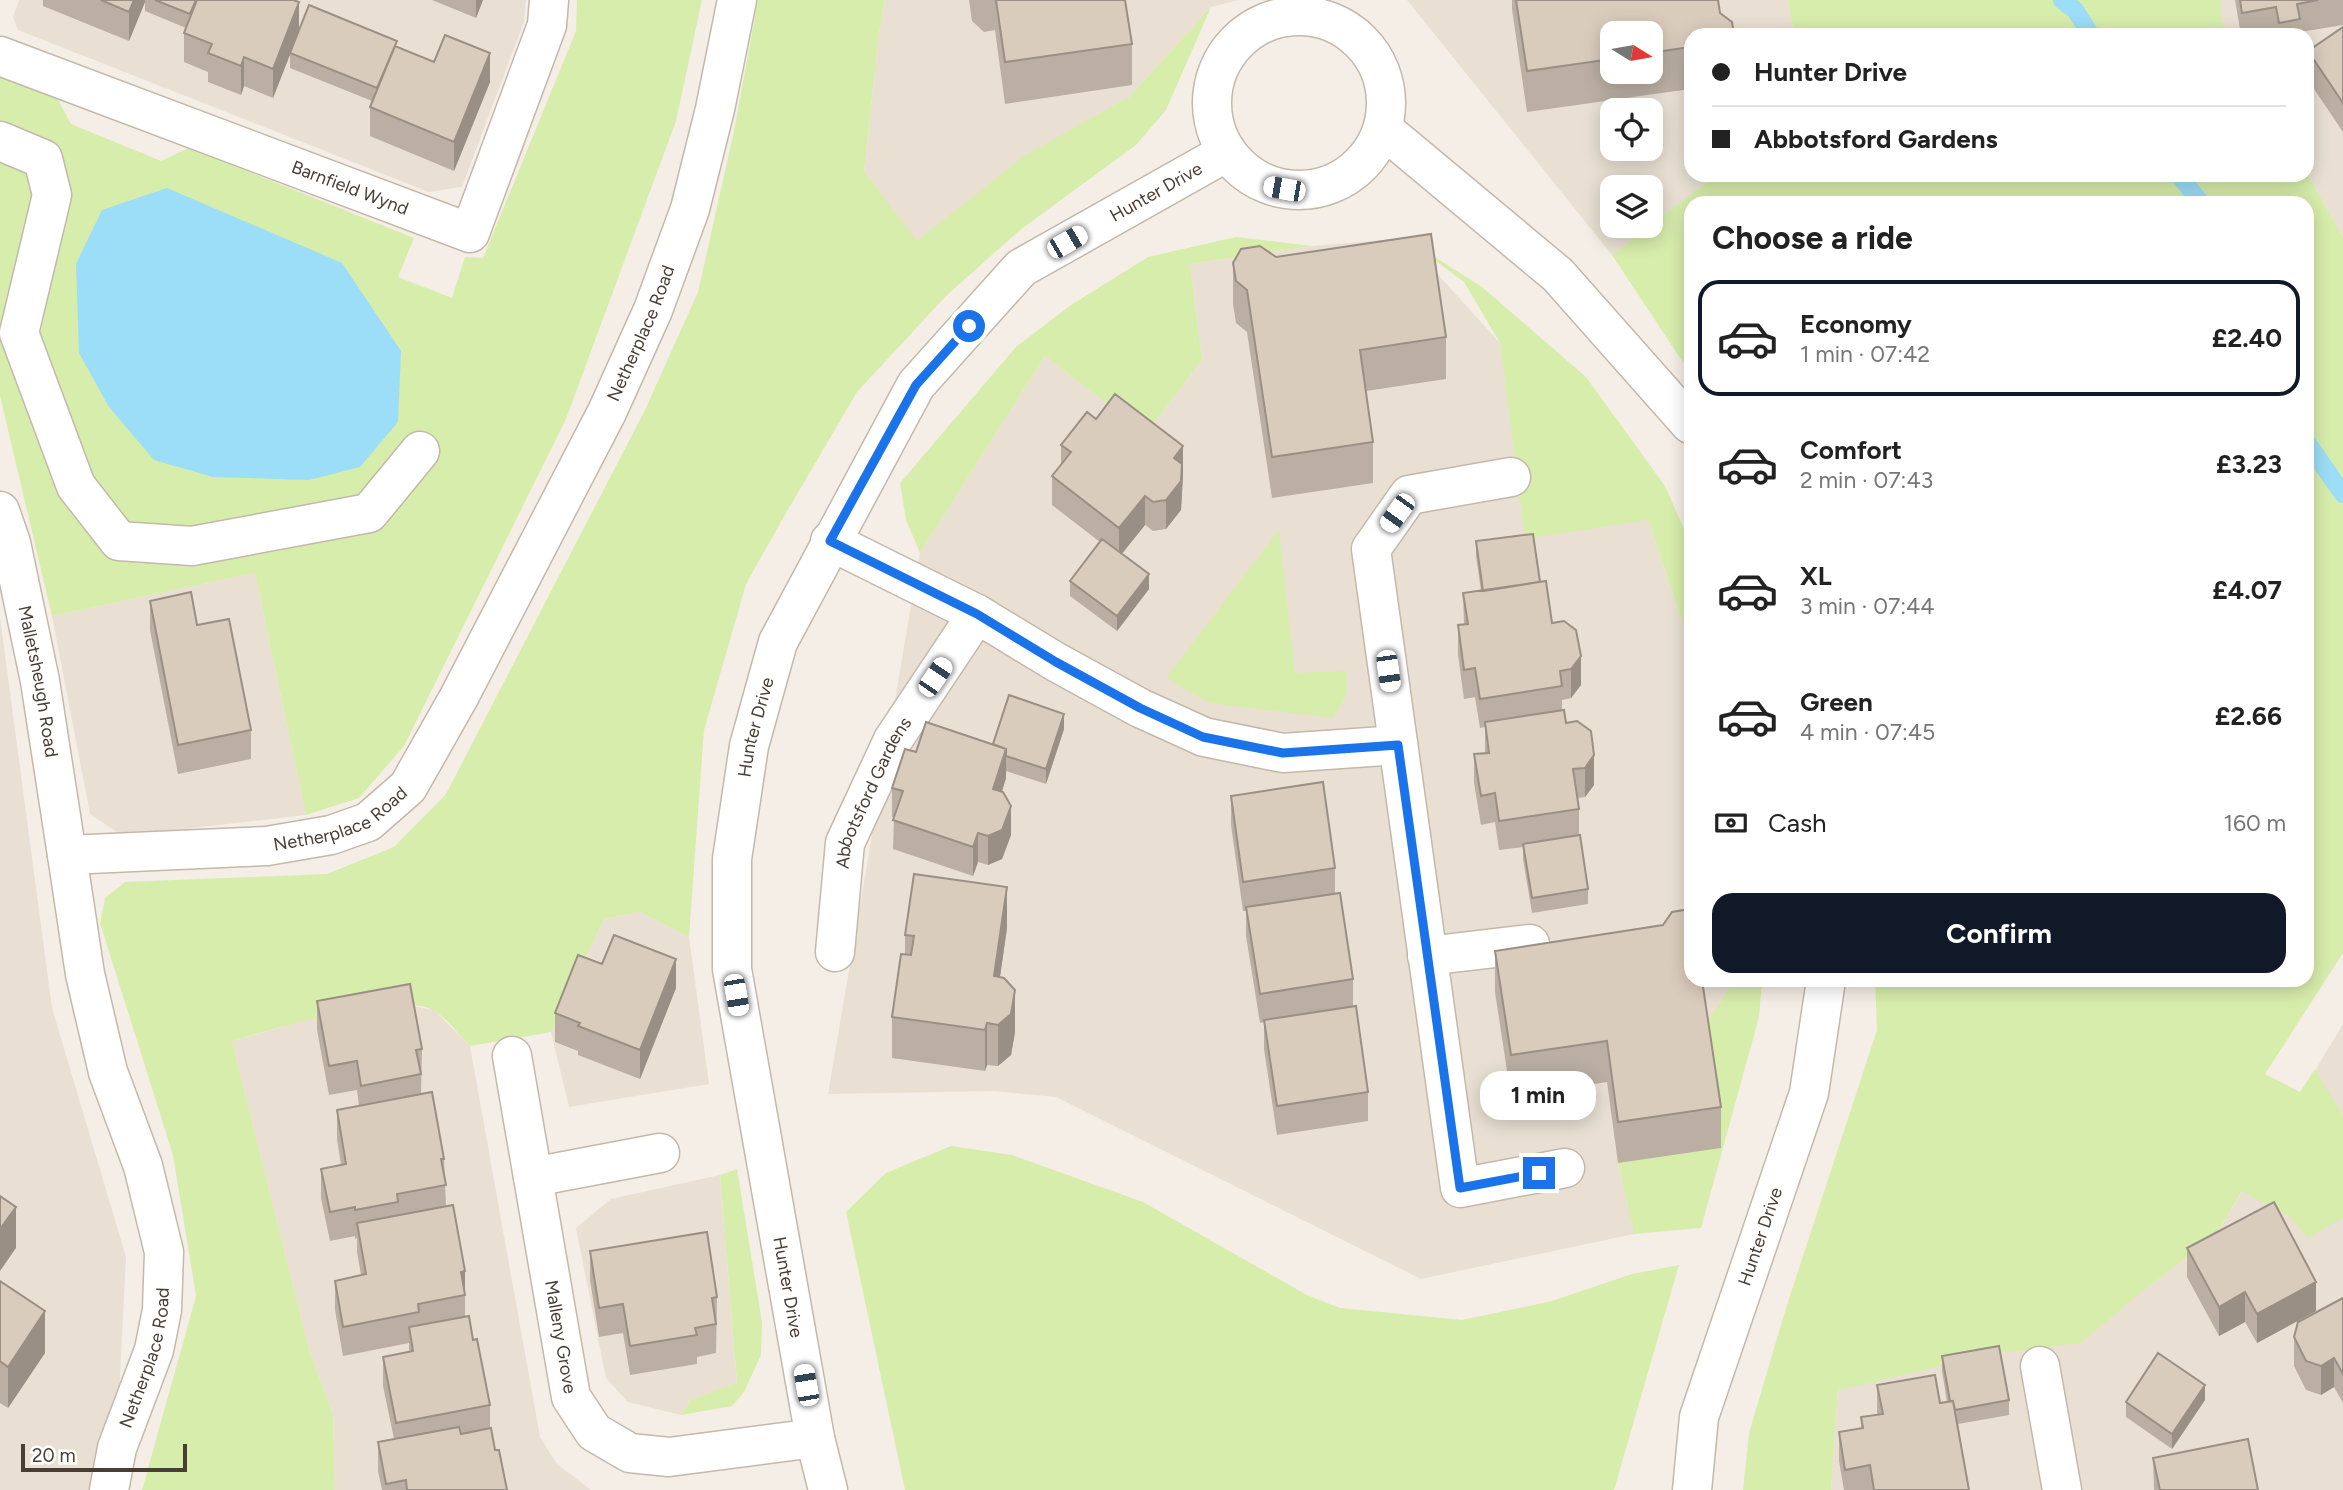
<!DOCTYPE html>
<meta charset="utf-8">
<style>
body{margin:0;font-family:Figtree,sans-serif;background:#f2f2f2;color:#222;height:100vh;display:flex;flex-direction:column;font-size:26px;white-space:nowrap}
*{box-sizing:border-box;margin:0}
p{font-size:23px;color:#767676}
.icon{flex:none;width:38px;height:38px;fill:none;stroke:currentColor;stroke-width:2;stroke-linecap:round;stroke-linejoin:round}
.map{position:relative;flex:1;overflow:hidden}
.panel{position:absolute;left:1684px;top:196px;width:630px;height:791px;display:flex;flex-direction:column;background:#fff;border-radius:21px;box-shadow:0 4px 18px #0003}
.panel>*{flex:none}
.banner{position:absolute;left:1684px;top:28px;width:630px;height:154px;border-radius:21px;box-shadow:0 4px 18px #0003;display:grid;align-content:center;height:154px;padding:0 28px;background:#fff}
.needle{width:46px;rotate:101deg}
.controls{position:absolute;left:1600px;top:21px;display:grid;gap:14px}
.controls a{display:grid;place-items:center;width:63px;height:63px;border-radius:14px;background:#fff;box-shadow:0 4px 18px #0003;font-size:35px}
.scale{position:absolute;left:21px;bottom:18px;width:166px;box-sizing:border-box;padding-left:7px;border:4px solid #483e34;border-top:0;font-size:19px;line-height:24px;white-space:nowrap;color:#483e34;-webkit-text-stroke:5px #fff;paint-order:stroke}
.end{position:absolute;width:32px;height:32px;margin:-16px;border:9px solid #1a73e8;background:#fff;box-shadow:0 0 0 4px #fff}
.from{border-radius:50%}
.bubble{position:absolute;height:49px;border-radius:21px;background:#fff;box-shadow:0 4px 18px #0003;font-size:23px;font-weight:700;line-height:49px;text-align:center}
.car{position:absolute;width:21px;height:42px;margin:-21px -10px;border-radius:9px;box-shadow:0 0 5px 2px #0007;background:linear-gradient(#fff 24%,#345 0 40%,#fff 0 76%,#345 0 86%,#fff 0)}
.banner b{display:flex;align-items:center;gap:24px;height:66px;font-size:26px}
.banner b+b{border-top:2px solid #e0e0e0}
.banner i{width:18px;height:18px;background:#222}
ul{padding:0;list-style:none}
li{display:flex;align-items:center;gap:21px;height:116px;margin:0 14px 10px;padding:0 14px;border:4px solid transparent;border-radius:21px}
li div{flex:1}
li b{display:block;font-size:26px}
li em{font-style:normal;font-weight:700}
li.active{border-color:#111827}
li>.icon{width:63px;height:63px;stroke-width:1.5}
h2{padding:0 28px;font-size:32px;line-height:84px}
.pay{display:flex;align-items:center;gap:18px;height:77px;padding:0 28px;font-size:26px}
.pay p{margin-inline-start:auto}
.cta{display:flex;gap:14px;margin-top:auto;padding:14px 28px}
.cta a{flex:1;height:80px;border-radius:21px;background:#111827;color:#fff;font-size:28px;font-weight:700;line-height:80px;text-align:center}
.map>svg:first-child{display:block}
</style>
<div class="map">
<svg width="2343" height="1490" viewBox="0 0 2343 1490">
<rect width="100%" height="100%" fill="#f5eee6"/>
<path fill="#e9e0d3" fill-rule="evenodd" d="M19,0h507l-2,22 -62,165 -33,5 -411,-162 -5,-13z
M885,0h354l-28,7 -82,90 -118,71 -94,74 -53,-71 15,-138z
M1407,0h381l6,35h-104v140h26l-66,51v-39h-38v39h38l-38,29zM1612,33h38v39h-38zM1612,110h38v39h-38z
M2179,0h164v237l-36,-64 -1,-138h-77l-8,-16z
M1405,238l95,105 5,30 143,147 42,125v243l-3,1 3,4v87h44l-116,183 16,71 -213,45 -365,-182 -62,-6 -166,3 92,-541 125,-197 101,78 56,-74 -12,-96 123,-18z
M255,573l51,242 -183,21 -33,-22 -38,-198z
M0,617l52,391 74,249 -7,139 -22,94h-97z
M640,912l49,25 20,147 -140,23 -18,-75 53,-113z
M402,1004l32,6 36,36 70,391 17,27 34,26h-256l-2,-76 -23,-61 -78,-312 89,-25z
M2343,1024v466h-512l7,-100 311,-104 67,-51z
M720,1175l17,209 -47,16 -9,15 -53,-13 -22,-24 -30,-150 35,-29z"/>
<path fill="#d7edab" d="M577,0h125l-26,121 -110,298 -162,327 -45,52 -53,17 -51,-242 -203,43 -52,-220v-318l2,-1 54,19 15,28 90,37 28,-13 225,90 -16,39 54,21 13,-41 18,1 93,-227z
M758,0h127l-6,33 -15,138 53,70 107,-85 105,-59 82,-90 -45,103 -30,35 -116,85 -74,66 -89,96 -71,121 -40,71 -42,146 -15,207 -49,-25 -36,7 -53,113 -81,14c-11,-11 -21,-25 -34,-34 -32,-23 -166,18 -204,29l78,312 23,61 2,76h-193l54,-194 -23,-141 -73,-232 5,-25 20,-16 202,-8 67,-27 52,-53 199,-384 53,-118 36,-161z
M1788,0h433v19l8,16h-435z
M2307,173l36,64v716l-78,121 35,18 15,-23 28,47v102l-36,20 -16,-21 -49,-26 -26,44 -67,51 -69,57 -129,16 -13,8 -100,23 -7,100h-88l6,-57 37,-125 91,-278 -2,-50h431v-777h-616v170l-78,-118 104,-80h590z
M1236,237l77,9 -123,18 12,96 -56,74 -101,-78 -125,197 -14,-33 -6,-37 116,-136 55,-42 77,-48z
M1405,238l77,49 104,90 79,109 25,57v102l-42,-125 -123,19 -25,-196 -36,-61z
M1279,530l16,143 52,-2v23l-14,24 -123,-15 -44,-25z
M1734,980h28l-3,37 -58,211 -67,6 -16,-71z
M951,1146l61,9 131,47 164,93 33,13 122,12 90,-19 80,-27 47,-9 -65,225h-709l-59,-278 40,-39z
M737,1169l25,153 -1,33 -17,37 -12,14 -51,9 9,-15 47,-17 -17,-208z"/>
<path fill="#9cddf7" d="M167,188l175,75 59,88 -3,71 -38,45 -51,13 -96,-3 -59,-17 -45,-53 -30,-54 -3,-89 26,-54z"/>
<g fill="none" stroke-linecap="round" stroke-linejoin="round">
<path stroke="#9cddf7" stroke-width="18" d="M2062,0l13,10 16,25
M2179,175l22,28
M2306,441l37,53"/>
<g stroke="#c4b8aa" stroke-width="41">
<g id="minor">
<circle cx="1299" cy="103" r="87"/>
<path id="s1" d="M0,56l470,177 77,-208 2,-25"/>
<path d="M1383,129l175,146 132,149"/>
<path d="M0,141l43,18 9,36 -33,138 57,153 43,55 73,5 177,-33 51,-62"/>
<path d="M1511,477l-102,18 -38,54 89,639 105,-20"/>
<path id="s2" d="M0,511l11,32 29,138 27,174"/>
<path d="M830,541l147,73 79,48 84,46 64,29 79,16 115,-8"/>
<path id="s3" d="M835,952l10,-109 48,-103 84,-126"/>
<path d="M1427,956l103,-12"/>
<path id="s4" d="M512,1056l59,341 23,35 36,21 39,4 146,-19"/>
<path d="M533,1177l127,-24"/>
<path d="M2040,1366l22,124"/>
<path id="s5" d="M109,1490l8,-42 37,-98 8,-40 2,-58 -21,-86 -35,-94 -23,-98 -18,-119 200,-9 64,-11 37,-13 40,-35 51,-90 148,-285 46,-102 37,-101 25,-100 22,-109"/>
<path id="s6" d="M828,1490l-13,-52 -83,-469v-110l17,-113 29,-104 138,-257 105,-117 206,-116"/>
<path id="s7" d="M1692,1490l7,-73 110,-324 17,-113"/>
</g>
</g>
<use href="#minor" stroke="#fff" stroke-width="38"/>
</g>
<path fill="#bbafa3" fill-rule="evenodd" d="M43,0h250l6,30 98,17 37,15 56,20 -36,89 -84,-35v-29l2,-6 -82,-33v-14l-17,44 -29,-12 -3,9 -33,-13v-10l-24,-10v-29l2,-5 -41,-17v-9l-16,39 -86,-35z
M432,0h51l-7,18z
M969,0h156l7,44v41l-127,19 -10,-74 -11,2 -12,-11z
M1512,0h206l2,13 -30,22v54l-163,23 -15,-103zM1612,33h38v39h-38z
M2235,0h108v25l-43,7v3h-59z
M2343,27v105l-35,-52v-29z
M1276,257l170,80v42l-80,12 7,51v41l-101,15 -25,-166 -11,-9 -3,-19v-41z
M1096,419l87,56 -2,35 -15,19 -13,2 -8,-6 -23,29 27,35 -32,42 -47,-35v-15l30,-39 -48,-37v-29l9,-11v-20z
M1476,541l64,41 12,41 29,62 -10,13 -9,2v11l4,12 28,62 -9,12 -7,1 1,11v27l9,53v15l-56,9 -9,-54v-12l-24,3 -4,-28 -14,3 -7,-42v-29l11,-1v-26l-5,1 -5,-31 -11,2 -6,-44v-30h6l-1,-32 18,-2 -5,-35z
M150,601l101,129v29l-73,15 -28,-144z
M1064,729l-18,55 -40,-13v7l-4,14 9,43 -9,24 -14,6 -10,-3 -5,14 -80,-27 1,-31 -2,-1v-29l24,-36 77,-8z
M1231,796l104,72v25l18,86v27l15,86v29l-91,14 -13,-86v-27l-4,1 -14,-87v-25h-3l-12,-86z
M1663,925l27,55h17l-4,7 18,120v41l-103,15 -11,-81 -96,15 -16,-105v-41z
M1007,928l-7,49 15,55 -4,23 -13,11 -11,-1 -2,6 -93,-13v-41l13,-63v-19z
M602,964l74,24 -36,91 -62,-24v-4l-23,-9v-29z
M317,1001l105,48 -1,45 23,65 2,47 19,65v46l8,23 17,65v24l17,61h-125l-4,-19v-29l16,-3 -11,-53v-29l26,-5v-9l-66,13 -8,-46v-29l26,-6 -4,-23v-14l-2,1v-3l-25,5 -9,-43v-29l20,-4 -4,-26v-29l22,-4 -2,-16 -28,5 -12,-65z
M2187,1248l129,63 -59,32 -12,-21 -26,14 -32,-59z
M590,1251l127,46 -1,56 -19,4v7l-67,11 -7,-42 -24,4 -9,-57z
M0,1281l45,72 -37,55 -8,-5z
M2343,1298v105l-9,-16 -13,8 -15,-5 -12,-24v-29z
M1942,1356l67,44v15l-51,9 11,66h-125l-5,-29v-29l22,-4v-11l16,-3v-29l63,18 7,-1 -5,-31z
M2205,1400l-33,49 -46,-32v-15z
M2153,1458l105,32h-104z"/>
<path fill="#998f84" d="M134,0h11v2l-16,39v-29z
M476,0h7l-7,18z
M299,2v30l-26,66v-29z
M490,53v29l-36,89v-29z
M244,57v29l-3,9v-29z
M1183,446v29l-2,35 -15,19v-29l8,-42z
M1145,496v29l-26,32v-29z
M1149,574v15l-32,42v-15z
M1581,656v29l-10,13v-29z
M1064,714v15l-18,55v-15z
M1006,749v29l-13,40v-29z
M1594,755v30l-9,12v-29z
M1011,806v29l-9,24 -14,6v-29z
M978,833v29l-5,14v-29z
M1007,887v41l-13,90v-42z
M676,959v29l-36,91v-29z
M1015,990v42l-4,23 -13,11v-41z
M987,1023v42l-2,6v-41z
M16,1207v41l-16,23v-42z
M465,1271v24l-4,-23z
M2316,1282v29l-59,32v-29z
M2245,1292v30l-26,14v-29z
M45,1311v42l-37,55v-41z
M2334,1358v29l-13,8v-29z
M2205,1385v15l-33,49v-15z"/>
<path fill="#daccbd" stroke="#998f84" stroke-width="2" d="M101,0h33l-5,12z
M155,0h41l-6,14z
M197,0h96l6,2 -26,67 -29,-12 -3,9 -33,-13 4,-9 -28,-11z
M996,0h129l7,44 -127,18z
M1516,0h202l2,13 12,9 2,13h-44v12l-40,6v-20h-38v26l-85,12z
M2240,0h78l-21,4 3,15 -21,4 -3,-16 -34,6z
M309,5l88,36 -20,47 -87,-35z
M2343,27v76l-35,-52z
M445,35l45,18 -36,89 -84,-35 25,-61 39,16z
M1431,234l15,103 -86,13 13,92 -101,15 -25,-167 -11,-9 -3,-18 8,-14 19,-3 16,11z
M1115,394l68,52 -9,12 8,6 -1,17 -15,19 -13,2 -8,-6 -26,32 -67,-52 19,-24 -10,-7 26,-33 9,7z
M1533,534l7,48 -57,9 -7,-50z
M1102,539l47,35 -32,42 -47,-35z
M1546,581l6,42 12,-2 12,9 5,26 -10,13 -11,2 2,15 -82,13 -5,-31 -11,2 -6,-45 10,-1 -5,-31z
M191,592l6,33 32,-6 22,111 -73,15 -28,-144z
M1009,695l55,19 -18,55 -40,-13v-7l-13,-5z
M1564,710l2,13 11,-2 14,10 3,24 -9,13 -12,1 6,40 -80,12 -4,-28 -14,3 -7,-42 15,-1 -4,-31z
M926,722l80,27 -13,40 10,3 8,14 -9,24 -14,6 -10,-3 -5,14 -80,-27 10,-29 -11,-3 13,-39 11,3z
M1323,782l12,86 -92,14 -12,-86z
M1580,835l8,54 -56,9 -9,-54z
M914,874l93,13 -13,89 10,2 11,12 -4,24 -13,11 -11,-2 -2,7 -93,-13 9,-63 10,1 3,-19 -9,-1z
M1340,893l13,86 -93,15 -14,-87z
M1690,909v71h12l19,127 -103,15 -11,-81 -96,14 -16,-104 168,-26 9,-13z
M614,935l62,24 -36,91 -62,-24 2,-3 -25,-10 23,-58 24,9z
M410,984l12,65 -6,1 5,24 -60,12 -4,-25 -28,5 -12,-65z
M1356,1006l12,86 -91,14 -13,-86z
M432,1092l12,67h-3l5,26 -49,9 1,8 -43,8v-3l-25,5 -9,-43 25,-5 -9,-54z
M0,1196l16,11 -16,22z
M2274,1202l42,80 -59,32 -12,-22 -26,15 -32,-59z
M453,1205l12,66 -4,1 4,23 -47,9 1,8 -76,15 -8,-46 31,-7 -9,-51z
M707,1232l10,65 -5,1 4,26 -21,4 2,7 -67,11 -7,-42 -24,4 -9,-57z
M0,1281l45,30 -37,56 -8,-6z
M2343,1298v76l-9,-16 -13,8 -15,-5 -12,-24 4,-15z
M469,1316l4,24 4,-1 13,66 -94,18 -13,-66 30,-6 -4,-24z
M1999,1346l10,54 -54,10 -2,-9h-3l-8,-45z
M2158,1353l47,32 -33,49 -46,-32z
M1935,1375l5,28 13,-2 16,89h-95l-4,-25 -25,5 -6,-38 24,-4 -2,-11 22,-3 -6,-29z
M459,1427l2,7 30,-6 4,22h4l8,40h-100l-1,-10 -20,4 -8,-42z
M2248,1439l10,51h-98l-7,-32z"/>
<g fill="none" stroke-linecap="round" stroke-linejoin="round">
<path stroke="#1a73e8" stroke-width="9" d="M969,326l-53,59 -86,156 147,73 79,48 84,46 63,29 80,16 115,-8 62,443 79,-15"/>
</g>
<g text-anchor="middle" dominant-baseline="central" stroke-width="5" stroke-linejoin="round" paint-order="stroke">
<g font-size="18" fill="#483e34" stroke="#fff">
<text stroke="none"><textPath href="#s1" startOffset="374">Barnfield Wynd</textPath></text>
<text stroke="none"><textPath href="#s6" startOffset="1466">Hunter Drive</textPath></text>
<text stroke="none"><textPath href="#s5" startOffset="1524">Netherplace Road</textPath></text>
<text stroke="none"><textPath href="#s2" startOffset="175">Malletsheugh Road</textPath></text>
<text stroke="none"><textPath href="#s6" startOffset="774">Hunter Drive</textPath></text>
<text stroke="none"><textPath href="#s3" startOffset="166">Abbotsford Gardens</textPath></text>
<text stroke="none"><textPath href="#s5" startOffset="936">Netherplace Road</textPath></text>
<text stroke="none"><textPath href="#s7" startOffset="264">Hunter Drive</textPath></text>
<text transform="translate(788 1287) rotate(80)">Hunter Drive</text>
<text stroke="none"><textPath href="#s4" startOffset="285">Malleny Grove</textPath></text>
<text stroke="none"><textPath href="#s5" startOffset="138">Netherplace Road</textPath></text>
</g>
</g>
</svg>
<div class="controls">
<a><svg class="needle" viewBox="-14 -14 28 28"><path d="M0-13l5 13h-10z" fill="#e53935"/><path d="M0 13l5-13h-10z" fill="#767676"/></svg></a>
<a><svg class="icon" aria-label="locate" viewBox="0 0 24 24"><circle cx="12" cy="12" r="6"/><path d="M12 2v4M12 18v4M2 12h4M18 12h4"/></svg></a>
<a><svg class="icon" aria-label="layers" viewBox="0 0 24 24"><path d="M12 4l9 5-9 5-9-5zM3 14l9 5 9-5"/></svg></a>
</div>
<div class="scale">20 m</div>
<i class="end from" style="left:969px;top:326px"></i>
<i class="end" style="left:1539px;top:1173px"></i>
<div class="bubble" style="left:1480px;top:1071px;width:116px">1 min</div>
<i class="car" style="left:1284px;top:189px;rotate:280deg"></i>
<i class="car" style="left:1067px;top:242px;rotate:60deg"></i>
<i class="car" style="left:1397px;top:513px;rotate:216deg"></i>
<i class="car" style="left:1388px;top:671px;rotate:172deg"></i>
<i class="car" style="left:935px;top:677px;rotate:34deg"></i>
<i class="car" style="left:736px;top:995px;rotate:170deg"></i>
<i class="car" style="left:806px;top:1385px;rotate:350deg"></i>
<div class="banner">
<b><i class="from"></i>Hunter Drive</b>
<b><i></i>Abbotsford Gardens</b>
</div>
<section class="panel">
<h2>Choose a ride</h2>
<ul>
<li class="active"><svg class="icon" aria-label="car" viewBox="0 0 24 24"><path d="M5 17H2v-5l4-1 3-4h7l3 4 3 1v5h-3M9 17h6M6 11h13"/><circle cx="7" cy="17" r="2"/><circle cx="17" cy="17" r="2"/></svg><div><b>Economy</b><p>1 min · 07:42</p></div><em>£2.40</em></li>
<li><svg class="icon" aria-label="car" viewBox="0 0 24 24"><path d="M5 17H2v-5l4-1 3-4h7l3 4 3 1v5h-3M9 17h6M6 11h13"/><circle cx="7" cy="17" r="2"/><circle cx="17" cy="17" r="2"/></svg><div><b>Comfort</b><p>2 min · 07:43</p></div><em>£3.23</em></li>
<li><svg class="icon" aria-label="car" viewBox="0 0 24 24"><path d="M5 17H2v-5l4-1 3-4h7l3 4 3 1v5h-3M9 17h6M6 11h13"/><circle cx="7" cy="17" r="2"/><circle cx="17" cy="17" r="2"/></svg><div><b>XL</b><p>3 min · 07:44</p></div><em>£4.07</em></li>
<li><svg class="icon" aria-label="car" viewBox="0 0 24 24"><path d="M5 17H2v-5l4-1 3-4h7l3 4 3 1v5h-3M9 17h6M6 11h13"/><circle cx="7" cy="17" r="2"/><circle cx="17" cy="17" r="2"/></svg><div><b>Green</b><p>4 min · 07:45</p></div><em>£2.66</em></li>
</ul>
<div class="pay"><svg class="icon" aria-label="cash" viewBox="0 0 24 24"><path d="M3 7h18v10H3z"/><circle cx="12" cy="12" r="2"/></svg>Cash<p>160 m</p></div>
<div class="cta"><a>Confirm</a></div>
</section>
</div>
